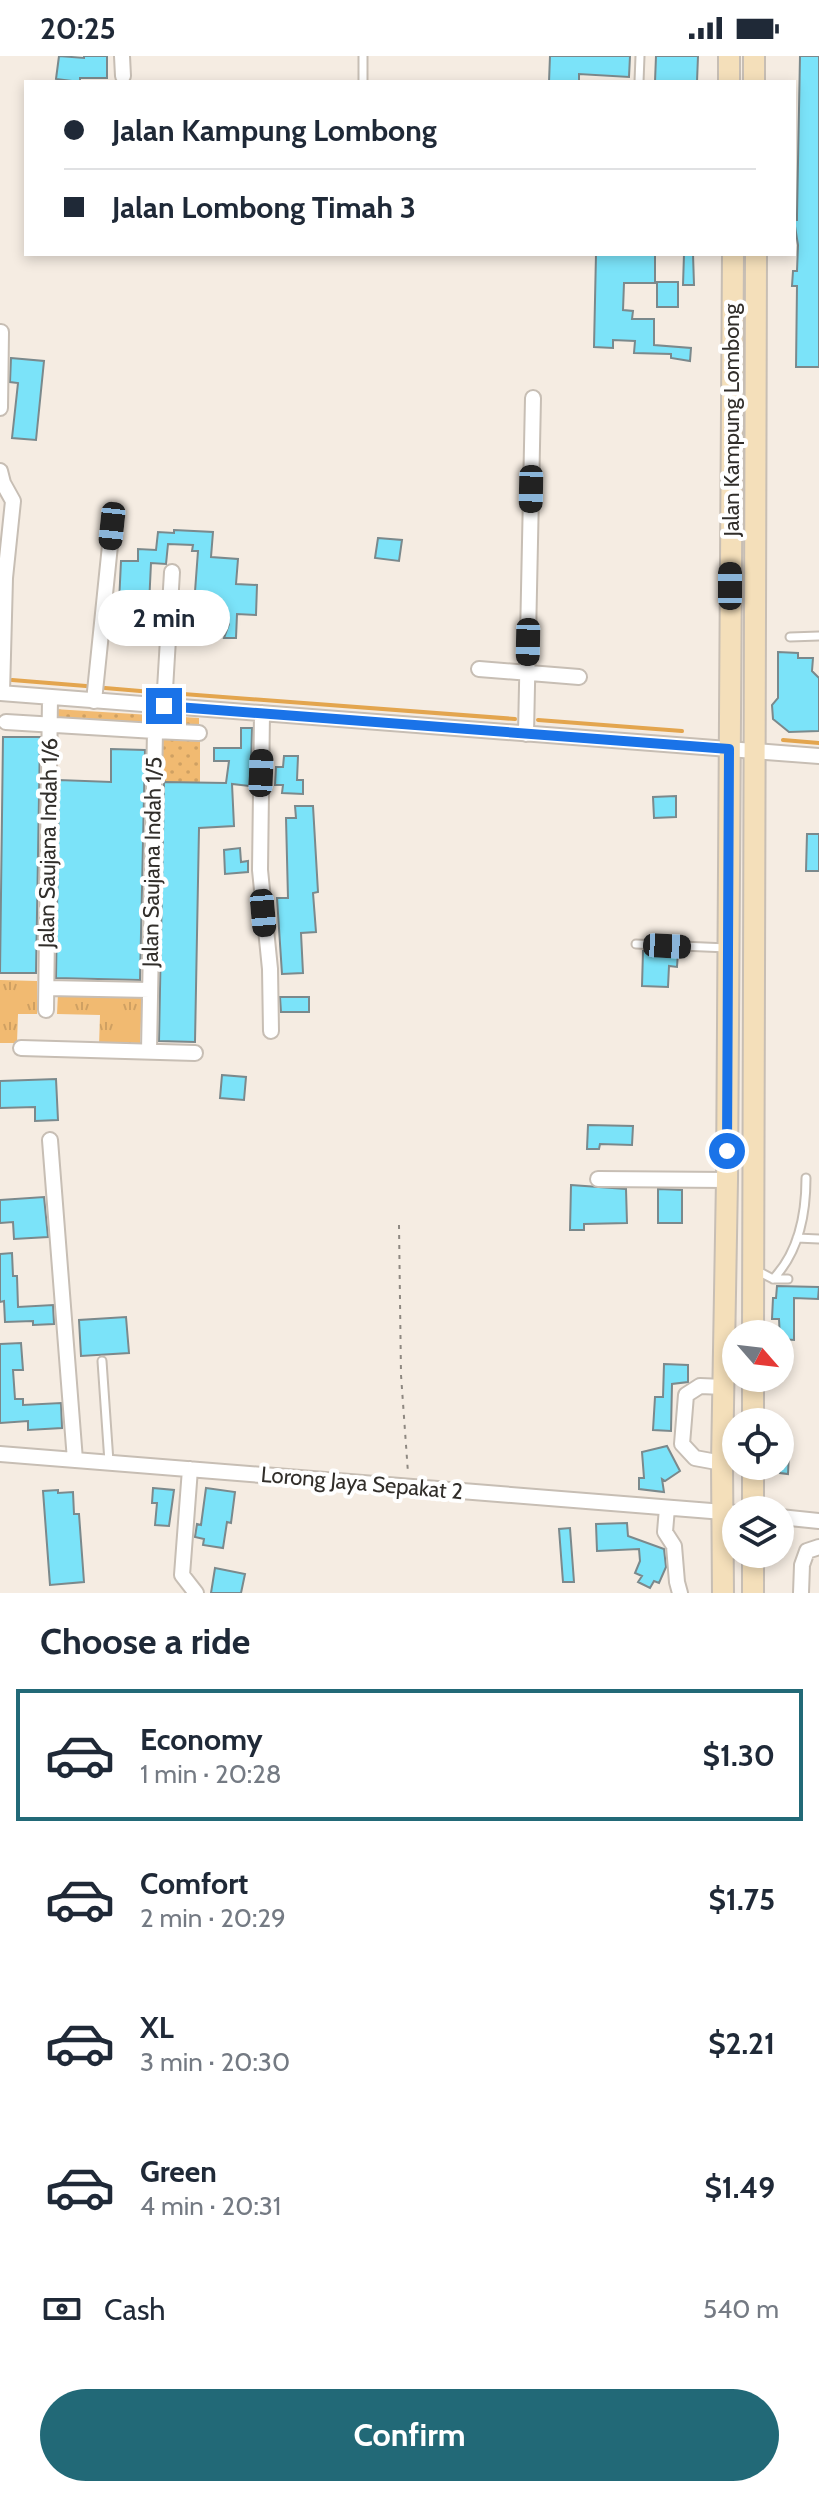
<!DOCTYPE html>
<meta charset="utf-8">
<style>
body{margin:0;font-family:Cabin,sans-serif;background:#f2f2f3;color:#1f2937;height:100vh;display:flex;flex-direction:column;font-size:30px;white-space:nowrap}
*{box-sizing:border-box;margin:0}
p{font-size:26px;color:#747a83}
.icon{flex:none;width:44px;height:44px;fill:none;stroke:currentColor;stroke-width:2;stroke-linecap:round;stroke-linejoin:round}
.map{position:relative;height:1537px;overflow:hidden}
.side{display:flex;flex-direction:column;background:#fff;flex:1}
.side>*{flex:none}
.top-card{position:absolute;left:24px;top:24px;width:772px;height:176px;border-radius:0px;box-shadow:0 4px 12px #0003;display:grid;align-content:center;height:176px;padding:0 40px;background:#fff}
.needle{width:52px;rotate:118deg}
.controls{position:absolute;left:722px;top:1264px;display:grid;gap:16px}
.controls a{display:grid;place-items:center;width:72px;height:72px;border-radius:50%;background:#fff;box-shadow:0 4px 12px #0003;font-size:40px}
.end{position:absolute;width:36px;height:36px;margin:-18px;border:10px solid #1a73e8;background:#fff;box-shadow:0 0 0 4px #fff}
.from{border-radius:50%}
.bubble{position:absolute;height:56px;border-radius:28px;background:#fff;box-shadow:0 4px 12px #0003;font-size:26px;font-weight:700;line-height:56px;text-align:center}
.car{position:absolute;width:24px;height:48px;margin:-24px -12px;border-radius:10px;box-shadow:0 0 6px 2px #0007;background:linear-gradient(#222 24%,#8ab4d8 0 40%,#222 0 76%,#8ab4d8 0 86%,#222 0)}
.top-card b{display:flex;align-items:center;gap:28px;height:76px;font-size:30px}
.top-card b+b{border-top:2px solid #e0e1e3}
.top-card i{width:20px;height:20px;background:#1f2937}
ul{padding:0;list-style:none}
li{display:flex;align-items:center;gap:24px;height:132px;margin:0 16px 12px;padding:0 24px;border:4px solid transparent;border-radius:0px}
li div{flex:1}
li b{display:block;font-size:30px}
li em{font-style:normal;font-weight:700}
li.active{border-color:#226977}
li>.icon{width:72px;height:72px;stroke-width:1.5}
h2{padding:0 40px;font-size:36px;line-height:96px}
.pay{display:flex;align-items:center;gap:20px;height:88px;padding:0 40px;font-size:30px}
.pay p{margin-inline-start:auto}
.cta{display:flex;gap:16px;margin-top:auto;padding:16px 40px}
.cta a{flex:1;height:92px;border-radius:48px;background:#226977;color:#fff;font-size:32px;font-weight:700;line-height:92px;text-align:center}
.status{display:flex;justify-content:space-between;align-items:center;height:56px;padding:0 40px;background:#fff;direction:ltr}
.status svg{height:22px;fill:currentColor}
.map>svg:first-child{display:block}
</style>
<div class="status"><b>20:25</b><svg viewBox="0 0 49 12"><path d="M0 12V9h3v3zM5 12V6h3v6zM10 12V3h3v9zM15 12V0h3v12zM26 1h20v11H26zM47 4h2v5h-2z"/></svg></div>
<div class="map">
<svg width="819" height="1537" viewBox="0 0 819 1537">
<defs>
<pattern id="grass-dots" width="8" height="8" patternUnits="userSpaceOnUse" patternTransform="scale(2)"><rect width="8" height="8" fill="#f1ba71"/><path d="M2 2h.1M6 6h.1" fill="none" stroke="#cfa062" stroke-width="1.8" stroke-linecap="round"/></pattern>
<pattern id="park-tufts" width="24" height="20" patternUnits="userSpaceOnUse" patternTransform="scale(2)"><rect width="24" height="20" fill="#f1ba71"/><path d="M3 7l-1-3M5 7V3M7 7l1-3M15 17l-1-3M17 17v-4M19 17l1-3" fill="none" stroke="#cfa062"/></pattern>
</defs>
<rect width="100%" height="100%" fill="#f5ece2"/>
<path fill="url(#grass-dots)" d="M54,653l145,9v11l-145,-9z
M162,683h38v45l-39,-2z"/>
<path fill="url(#park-tufts)" d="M0,924l37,1v33h-19l-1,29h-17z
M58,937l84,2 -2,51h-41l1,-31 -43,-1z"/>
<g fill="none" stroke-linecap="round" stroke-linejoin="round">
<path stroke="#e3a54e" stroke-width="4" d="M12,624l74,6
M105,632l47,4
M170,637l345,26
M538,664l144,11
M783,684l36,3"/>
</g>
<path fill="#7be3f9" stroke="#7b898c" stroke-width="2" d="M59,0l25,2v-2h23v22h-27v4l-24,-3z
M550,0h80l-1,21 -50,-3v8h-30z
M656,0h42l-1,26h-42z
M800,0h19v311h-23l1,-81h-5l1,-15h4l1,-26 -4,-25h3v-5z
M596,198h59v29h-31l-1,27 10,1 -1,8h22v26l37,3 -1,13 -19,-3v-4l-37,-1 1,-12 -22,-1v8l-19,-1z
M684,198h9l1,31h-11z
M657,226h21v25h-21z
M11,302l33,3 -8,79 -24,-2 6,-55 -8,-1z
M174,474l39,2 -2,25 27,2 -2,25 21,1 -1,30 -19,-1 -1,24h-12l5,-14 -4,-8 1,-9 -32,-2 4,-54h-6l1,-6 -25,-1 -2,20 -15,-1 -2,42 -30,-2 2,-42h17v-12l18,1 2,-18 16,1z
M378,482l24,2 -3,21 -24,-3z
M778,596l20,1v5h15l-1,13 7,7v53l-30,1 -16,-13 -1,-14 6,-7z
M241,672h11l-1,38 -2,20 -17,-2 2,42 -35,2 -4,214 -36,-1 5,-259 62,1 3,-22h-15v-13h27z
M3,681h37l-4,236h-36z
M111,693l34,1 -5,230 -84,-2 3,-198 52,2z
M284,700h14l-1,24h6v14l-21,-1 1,-8h-8l1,-18h7z
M676,740v21l-22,1 -1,-21z
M295,750h18l5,86 -5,1 3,39 -15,1 2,40 -21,1 -5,-76h11l-2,-80h10z
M807,778h12v37h-13z
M240,792l1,14 7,-1v11l-23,2 -1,-24z
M643,895l35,1 -1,15 -8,-1 -1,21 -26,-1z
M280,941h29v15h-28z
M222,1019l24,2 -2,23 -24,-2z
M56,1023l2,41 -23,1v-14l-35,1v-27z
M588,1069l45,1 -1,19 -32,-1 -1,5h-12z
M571,1129l55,4 1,34 -43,1v6h-14z
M658,1133l24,1v33h-24z
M44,1141l4,40 -34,2 -1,-17 -13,1v-23z
M12,1197l1,23h4l1,31 35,-2 1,19 -21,1v-4l-28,1 -1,-21 -4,1v-48z
M777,1230l42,1 -1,12 -24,-1v42l-14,-1 -1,-20h-7l1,-21h3z
M126,1261l3,36 -48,3 -2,-36z
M21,1287l2,27h-10l2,29h8v6l38,-2 1,25 -34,2v-9l-28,2v-79z
M664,1308l24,1v17l-16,2 -1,47 -18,-1 2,-33h8z
M780,1375h10l-2,43 -8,-1z
M667,1390l13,25 -15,10 -3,-2 2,13 -25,-3v-11h5l-2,-26z
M153,1432l21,2 -5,36 -14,-1 2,-22h-5z
M206,1432l29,4 -4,31 -4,-1 -4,26 -20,-3 1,-6 -9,-2 2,-13 4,1z
M58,1434v3l15,-1 1,22h5l5,68 -34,3 -7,-94z
M627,1467l1,13 36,13 2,18 -7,16 -5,-2 -4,7 -12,-6 4,-6 -7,-3 5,-12 -1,-12 -42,2 -1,-27z
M570,1472l4,54h-11l-4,-53z
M215,1512l30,6 -4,19h-30z"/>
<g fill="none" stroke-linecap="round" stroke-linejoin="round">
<g stroke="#c7beb4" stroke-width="11">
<path id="lane" d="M363,0v26
M639,26l1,-26
M790,581l29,-1
M636,888l91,4
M797,1182l22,1
M756,1214l17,9h15
M773,1223c26,-27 33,-64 33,-101
M102,1305l7,101"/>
</g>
<g stroke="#c7beb4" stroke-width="18">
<path id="street" d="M122,0l1,20
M0,352l1,-76
M0,415l3,12 10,18 -8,77 -3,115
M170,564l49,4
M479,613l100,8
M0,637l819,63
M94,645l18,-175
M164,650l8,-134
M262,657l-2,157 10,99 1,62
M6,666l149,9 -6,320
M155,675l44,2
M526,678l7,-336
M47,932l103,2
M46,954l4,-312
M21,992l174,5
M50,1084l25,320
M598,1123l129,1
M0,1398l736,59
M722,1407l-27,-5 -13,-14 4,-49 14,-9 24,1
M190,1413l-8,106 14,18
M667,1452l-2,24 9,14 3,36 3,11
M780,1461l39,4
M801,1537l1,-28 5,-14 12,-4"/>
</g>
<g stroke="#c7beb4" stroke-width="24">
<path id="secondary" d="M729,0v26
M754,0v26
M753,1278l3,-1080
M753,1366v-44
M753,1454v-44
M753,1498v39
M723,1537l-1,-130 5,-283 6,-926"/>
</g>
<path stroke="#8e8881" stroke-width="2" stroke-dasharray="4 6" stroke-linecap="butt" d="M399,1169l2,150 7,98"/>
<use href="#lane" stroke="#fff" stroke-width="7"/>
<use href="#street" stroke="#fff" stroke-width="14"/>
<use href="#secondary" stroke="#f4dfba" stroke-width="20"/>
</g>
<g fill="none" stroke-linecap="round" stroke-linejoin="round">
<path stroke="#1a73e8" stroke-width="10" d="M164,650l565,43 -2,402"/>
</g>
<g text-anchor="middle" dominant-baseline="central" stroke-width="8" stroke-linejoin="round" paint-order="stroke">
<g font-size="22" fill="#312e2a" stroke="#fff">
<text transform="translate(731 364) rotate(-90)">Jalan Kampung Lombong</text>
<text transform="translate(48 787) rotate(-89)">Jalan Saujana Indah 1/6</text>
<text transform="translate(152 806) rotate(-89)">Jalan Saujana Indah 1/5</text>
<text transform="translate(362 1427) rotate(5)">Lorong Jaya Sepakat 2</text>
</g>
</g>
</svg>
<div class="controls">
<a><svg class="needle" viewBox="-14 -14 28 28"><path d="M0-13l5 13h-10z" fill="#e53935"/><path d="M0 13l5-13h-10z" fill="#747a83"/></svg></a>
<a><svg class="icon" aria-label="locate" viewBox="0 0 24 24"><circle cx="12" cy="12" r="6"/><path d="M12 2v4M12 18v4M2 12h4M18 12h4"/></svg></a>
<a><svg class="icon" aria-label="layers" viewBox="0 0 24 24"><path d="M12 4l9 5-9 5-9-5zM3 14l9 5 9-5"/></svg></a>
</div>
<i class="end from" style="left:727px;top:1095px"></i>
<i class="end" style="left:164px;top:650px"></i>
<div class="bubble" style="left:98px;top:534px;width:132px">2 min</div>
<i class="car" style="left:531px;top:433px;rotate:181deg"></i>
<i class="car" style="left:112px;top:470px;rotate:186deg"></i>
<i class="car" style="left:730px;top:530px;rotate:0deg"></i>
<i class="car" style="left:528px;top:586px;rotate:181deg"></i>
<i class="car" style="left:261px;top:717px;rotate:2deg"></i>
<i class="car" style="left:263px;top:857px;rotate:175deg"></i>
<i class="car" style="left:667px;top:890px;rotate:93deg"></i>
<div class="top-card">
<b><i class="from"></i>Jalan Kampung Lombong</b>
<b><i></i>Jalan Lombong Timah 3</b>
</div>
</div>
<section class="side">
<h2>Choose a ride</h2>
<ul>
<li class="active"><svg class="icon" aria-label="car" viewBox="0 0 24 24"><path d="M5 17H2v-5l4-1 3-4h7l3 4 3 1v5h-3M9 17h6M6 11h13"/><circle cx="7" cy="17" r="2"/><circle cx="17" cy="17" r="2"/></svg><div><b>Economy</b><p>1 min · 20:28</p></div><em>$1.30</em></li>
<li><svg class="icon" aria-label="car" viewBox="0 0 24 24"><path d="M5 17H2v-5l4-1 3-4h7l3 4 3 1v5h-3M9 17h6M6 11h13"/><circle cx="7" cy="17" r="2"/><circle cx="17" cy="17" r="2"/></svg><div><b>Comfort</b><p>2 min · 20:29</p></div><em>$1.75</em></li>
<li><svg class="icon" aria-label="car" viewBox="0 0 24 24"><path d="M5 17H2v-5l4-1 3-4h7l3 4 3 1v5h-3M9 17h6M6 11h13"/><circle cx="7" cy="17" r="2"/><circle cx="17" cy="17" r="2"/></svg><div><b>XL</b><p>3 min · 20:30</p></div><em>$2.21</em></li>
<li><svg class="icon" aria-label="car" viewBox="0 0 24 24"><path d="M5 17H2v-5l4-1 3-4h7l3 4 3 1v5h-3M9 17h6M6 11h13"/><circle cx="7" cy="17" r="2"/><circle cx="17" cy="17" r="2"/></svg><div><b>Green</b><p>4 min · 20:31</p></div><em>$1.49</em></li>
</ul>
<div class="pay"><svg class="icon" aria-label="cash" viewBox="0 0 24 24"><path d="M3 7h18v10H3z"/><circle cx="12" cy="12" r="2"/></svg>Cash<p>540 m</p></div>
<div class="cta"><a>Confirm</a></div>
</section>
